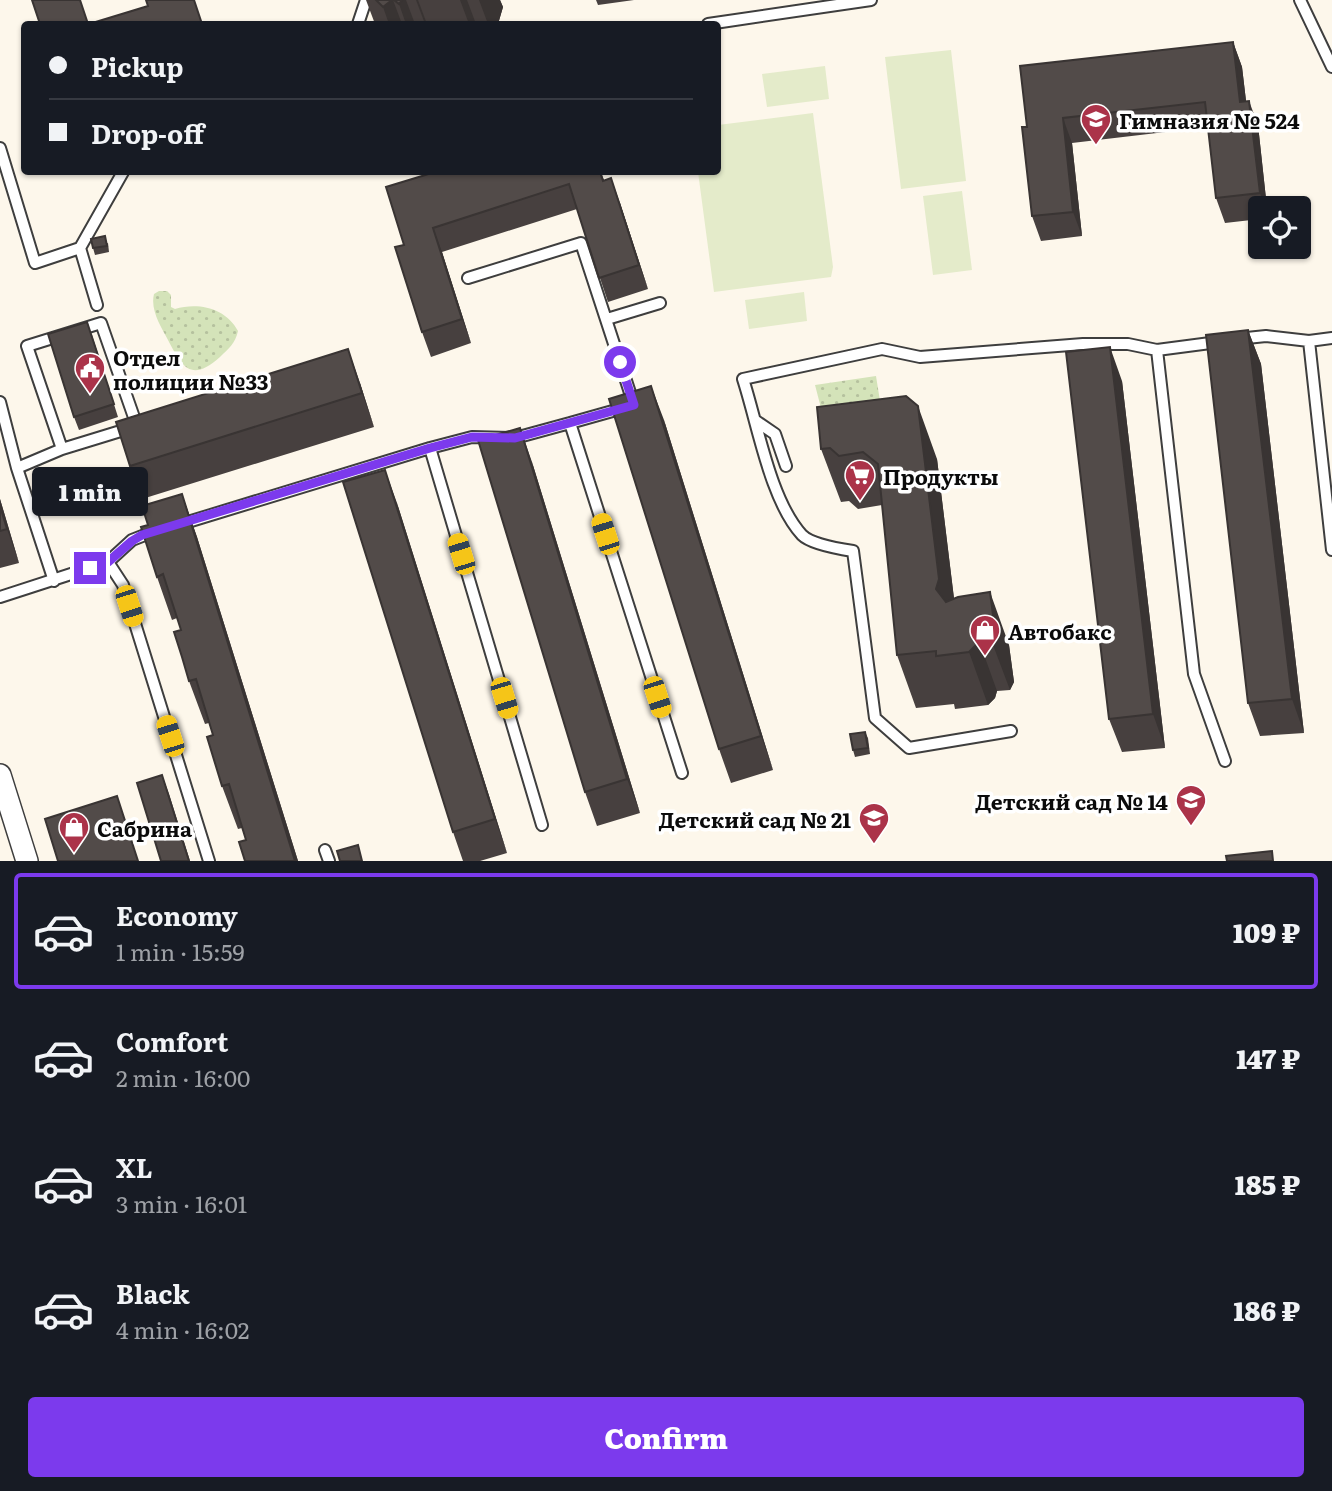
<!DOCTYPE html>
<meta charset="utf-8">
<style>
body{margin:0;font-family:Literata,serif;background:#242831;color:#f1f3f6;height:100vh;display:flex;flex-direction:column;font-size:26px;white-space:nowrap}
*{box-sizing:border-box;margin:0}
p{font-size:23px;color:#9ea1a6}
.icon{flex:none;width:38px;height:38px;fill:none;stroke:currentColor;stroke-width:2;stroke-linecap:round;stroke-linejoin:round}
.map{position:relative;height:861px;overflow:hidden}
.sheet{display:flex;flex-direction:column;background:#171b24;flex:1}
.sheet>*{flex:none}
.guide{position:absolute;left:21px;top:21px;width:700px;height:154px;border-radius:7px;box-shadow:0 2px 5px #0004;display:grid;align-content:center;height:154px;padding:0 28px;background:#171b24}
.fabs{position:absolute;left:1248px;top:196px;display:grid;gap:14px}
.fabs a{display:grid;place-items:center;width:63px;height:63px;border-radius:7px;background:#171b24;box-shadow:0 2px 5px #0004;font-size:35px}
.end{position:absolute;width:32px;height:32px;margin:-16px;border:9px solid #7c3aed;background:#fff;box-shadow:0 0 0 4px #fff}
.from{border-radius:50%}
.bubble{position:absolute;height:49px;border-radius:7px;background:#171b24;box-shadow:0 2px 5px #0004;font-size:23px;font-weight:800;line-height:49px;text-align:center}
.car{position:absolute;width:21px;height:42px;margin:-21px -10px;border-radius:9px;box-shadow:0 0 5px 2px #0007;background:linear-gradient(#f5c518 24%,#345 0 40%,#f5c518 0 76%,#345 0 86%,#f5c518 0)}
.guide b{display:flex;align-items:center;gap:24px;height:66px;font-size:26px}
.guide b+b{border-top:2px solid #363941}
.guide i{width:18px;height:18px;background:#f1f3f6}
ul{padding:12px 0 0;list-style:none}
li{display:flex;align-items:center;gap:21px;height:116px;margin:0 14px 10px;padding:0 14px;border:4px solid transparent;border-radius:7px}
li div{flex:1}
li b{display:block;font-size:26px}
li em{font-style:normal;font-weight:800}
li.selected{border-color:#7c3aed}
li>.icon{width:63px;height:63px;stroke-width:1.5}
.cta{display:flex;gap:14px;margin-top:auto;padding:14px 28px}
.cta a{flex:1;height:80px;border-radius:7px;background:#7c3aed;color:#fff;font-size:28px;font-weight:800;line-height:80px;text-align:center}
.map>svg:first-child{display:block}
</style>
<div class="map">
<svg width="1332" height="861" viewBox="0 0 1332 861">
<defs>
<pattern id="park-dots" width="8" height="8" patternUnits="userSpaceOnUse" patternTransform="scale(1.75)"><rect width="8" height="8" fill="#d4e3b9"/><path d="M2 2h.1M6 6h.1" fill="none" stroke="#b5c19e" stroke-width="1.8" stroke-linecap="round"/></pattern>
</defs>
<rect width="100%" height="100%" fill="#fdf7eb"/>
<path fill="url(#park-dots)" d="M159,291h8l4,4v12l4,2c23,-7 51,-1 63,22 -3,13 -9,17 -18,26 -29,26 -38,10 -52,-17 -7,-13 -18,-30 -14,-46z
M876,376l4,25 -59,7 -6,-23z"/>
<path fill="#e4ebca" d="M951,50l15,131 -65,8 -16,-132z
M825,66l4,33 -62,8 -5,-33z
M813,113l20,154 -2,10 -117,15 -16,-120h20v-47z
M962,191l10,79 -39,5 -10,-79z
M804,292l3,29 -58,8 -4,-29z"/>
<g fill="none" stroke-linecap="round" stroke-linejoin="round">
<g stroke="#3e3e3e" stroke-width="14">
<path id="service" d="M1300,0l32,67
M358,24l8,-24
M708,24l163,-24
M0,148l35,115 45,-15 17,57
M80,248l43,-76
M468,278l113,-35 53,162 -64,18
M607,319l53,-16
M1237,339l29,-3 43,5 23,-3
M1309,341l23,209
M1157,350l37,324 31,87
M0,402l17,66 37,113
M756,421l19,13 11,32
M430,448l112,377
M17,468l45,-19 75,-23 -36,-103 -74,23 35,103
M178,525l252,-77 42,-11 43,1 55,-15 112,350
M108,562l15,23 86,276
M0,597l108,-35 24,-22 23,-9
M1011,731l-102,17 -34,-30 -22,-167c-13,-2 -42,-7 -51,-16 -32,-35 -44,-110 -59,-156l139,-30 38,8 163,-13h45l29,6 61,-8
M325,850l4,11"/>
</g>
<g stroke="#3e3e3e" stroke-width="24">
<path id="minor" d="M0,775l27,86"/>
</g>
<use href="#service" stroke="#fff" stroke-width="10"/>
<use href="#minor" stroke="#fff" stroke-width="21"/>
</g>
<path fill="#47403f" d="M366,0h134l3,7 -5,17h-123z
M596,0h38l-36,5z
M1233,42l9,25 4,34 12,24 9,83h-7v11l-35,4 -9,-25 -8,-71 -136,16 10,93 -41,5 -9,-25 -5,-89z
M435,172h166l3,8 16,23 28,86 -40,13 -31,-93 -135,43 29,91 -40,14 -9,-25 -18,-87z
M108,243l1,9 -14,3 -2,-7z
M1248,330l13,34 43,369 -44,3 -12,-33z
M92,335l26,82 -39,13 -5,-13z
M1122,381l43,367 -43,4 -13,-33z
M360,383l14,44 -232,72 -12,-33z
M817,407l120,52 17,139 55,47 5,37 -4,8 -13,1 -2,7 -7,7 -33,4 -1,-5 -38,4 -19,-53 -15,-150 -24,4 -9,-8 -8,1 -20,-53z
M664,420l109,350 -42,13 -12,-34z
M532,462l108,351 -43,13 -12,-34z
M182,494l15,43 101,324h-53l1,-21 -4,-12 -4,1 -16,-43 -9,-51 -4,-12 -4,1 -16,-43 -8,-51 -4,-12 -5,2 -15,-43 -9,-52z
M0,499l19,64 -19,5z
M397,503l110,350 -27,8h-17l-10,-29z
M865,732l3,6 2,16 -15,3 -2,-7z"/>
<path fill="#393433" d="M392,0h1l9,24h-13l-6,-17z
M402,0h4l9,24h-9l-7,-20z
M416,0h2l9,24h-2z
M460,0h7l9,24h-7z
M479,0h21l3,7 -5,17h-10z
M1233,42l9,25 7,59 -9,-24z
M1249,101l9,24 9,83h-2l-5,-15z
M1063,118l9,25 10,93 -9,-24z
M611,178l9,25 28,86 -9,-24z
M433,228l9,24 29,91 -9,-24z
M1248,330l13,34 43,369 -12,-34z
M1110,347l12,34 43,367 -12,-34z
M348,349l12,34 14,44 -12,-34z
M651,386l13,34 109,350 -12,-34z
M918,406l19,53 21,173 -22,-43z
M520,428l12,34 108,351 -13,-34z
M385,470l12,33 110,350 -12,-34z
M182,494l15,43 101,324h-3z
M0,499l19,64 -12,-34 -7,-23z
M990,592l19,53 5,37 -4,8 -20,-53z
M978,638l19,53 -2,7 -7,7 -19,-53z
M162,775l7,19 21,67h-1z"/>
<path fill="#524b49" stroke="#393433" stroke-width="2" d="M32,0h48l8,24h-48z
M146,0h48l8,24h-113l59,-18z
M376,0h16l-9,7z
M394,0h8l-3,4z
M1233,42l7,60 9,-1 11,92 -44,5 -11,-96 -142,16 10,94 -41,4 -10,-89h5l-7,-61z
M435,172h165l3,9 8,-3 28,87 -40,13 -30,-94 -136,44 29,91 -40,13 -27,-85 9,-2 -18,-58z
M105,236l2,10 -14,2 -2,-9z
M87,322l27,82 -40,13 -26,-83z
M1248,330l44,369 -44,4 -42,-368z
M1110,347l43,367 -44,5 -43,-367z
M348,349l14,44 -232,73 -14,-44z
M651,386l110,350 -42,13 -110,-350z
M906,396l12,10 21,173 -3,10 10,13 12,-5 32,-5 5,38 -5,7 -12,1 -2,7 -7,7 -33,4v-5l-39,4 -19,-191 -15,-12 -24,4 -9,-8 -9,1 -4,-42z
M520,428l107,351 -42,13 -107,-352z
M385,470l110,349 -42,13 -110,-350z
M182,494l113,367h-50l-6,-19 7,-2 -17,-56 -7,2 -15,-49 6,-2 -17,-56 -7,2 -7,-24 -8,-25 7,-2 -18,-56 -6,3 -16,-50 7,-2 -6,-19z
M0,506l7,23 -7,2z
M865,732l3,16 -15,2 -3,-16z
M162,775l27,86h-28l-24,-78z
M117,796l21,65h-80l-13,-42z
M358,845l4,16h-22l-3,-10z
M1272,851l1,10h-46l-1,-5z"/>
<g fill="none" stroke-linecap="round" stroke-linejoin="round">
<path stroke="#7c3aed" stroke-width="9" d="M90,568l18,-6 24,-21 10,-6 288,-87 42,-11 43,1 119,-33 -14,-43"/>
</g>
<defs>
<g id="school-pin" transform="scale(1.575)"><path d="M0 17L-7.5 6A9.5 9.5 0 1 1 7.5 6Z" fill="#ab3349" stroke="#fff"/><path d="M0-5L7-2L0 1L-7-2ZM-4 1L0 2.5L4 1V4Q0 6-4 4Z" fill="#fff"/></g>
<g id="civic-pin" transform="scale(1.575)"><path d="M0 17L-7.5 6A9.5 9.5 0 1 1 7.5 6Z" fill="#ab3349" stroke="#fff"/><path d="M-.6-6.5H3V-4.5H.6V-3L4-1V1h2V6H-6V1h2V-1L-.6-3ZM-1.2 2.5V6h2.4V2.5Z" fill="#fff"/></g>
<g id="supermarket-pin" transform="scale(1.575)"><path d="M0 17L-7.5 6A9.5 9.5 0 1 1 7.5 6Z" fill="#ab3349" stroke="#fff"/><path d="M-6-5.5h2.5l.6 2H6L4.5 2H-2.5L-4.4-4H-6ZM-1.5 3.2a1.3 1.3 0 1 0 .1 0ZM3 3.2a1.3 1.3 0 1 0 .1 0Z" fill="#fff"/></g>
<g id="shop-pin" transform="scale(1.575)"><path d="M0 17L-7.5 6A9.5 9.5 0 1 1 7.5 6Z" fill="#ab3349" stroke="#fff"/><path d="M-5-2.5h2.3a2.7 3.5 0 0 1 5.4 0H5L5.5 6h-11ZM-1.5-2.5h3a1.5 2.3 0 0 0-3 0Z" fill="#fff"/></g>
</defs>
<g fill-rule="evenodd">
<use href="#school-pin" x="1096" y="119"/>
<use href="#civic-pin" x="90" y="368"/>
<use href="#supermarket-pin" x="860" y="475"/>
<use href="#shop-pin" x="985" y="630"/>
<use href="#school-pin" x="1191" y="800"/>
<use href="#school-pin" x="874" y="818"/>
<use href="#shop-pin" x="74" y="827"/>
</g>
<g text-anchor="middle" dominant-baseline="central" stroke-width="7" stroke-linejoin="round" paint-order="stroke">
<g font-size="21" font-weight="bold" fill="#0b0b0b" stroke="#fff" text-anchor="start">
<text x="1119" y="119">Гимназия № 524</text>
<text x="113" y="356">Отдел<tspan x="113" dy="24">полиции №33</tspan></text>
<text x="883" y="475">Продукты</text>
<text x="1008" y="630">Автобакс</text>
<text x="1168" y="800" text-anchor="end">Детский сад № 14</text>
<text x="851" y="818" text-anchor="end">Детский сад № 21</text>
<text x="97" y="827">Сабрина</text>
</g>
</g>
</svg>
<div class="fabs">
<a><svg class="icon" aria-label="locate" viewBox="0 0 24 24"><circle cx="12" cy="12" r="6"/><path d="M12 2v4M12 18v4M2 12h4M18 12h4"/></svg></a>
</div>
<i class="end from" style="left:620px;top:362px"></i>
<i class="end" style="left:90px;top:568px"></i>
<div class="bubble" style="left:32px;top:467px;width:116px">1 min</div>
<i class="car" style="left:605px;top:534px;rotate:342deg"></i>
<i class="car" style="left:461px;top:554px;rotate:343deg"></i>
<i class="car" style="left:129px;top:606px;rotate:162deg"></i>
<i class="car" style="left:657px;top:697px;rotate:162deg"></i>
<i class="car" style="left:504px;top:698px;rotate:163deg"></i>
<i class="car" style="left:170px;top:736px;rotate:342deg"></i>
<div class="guide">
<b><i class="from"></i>Pickup</b>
<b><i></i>Drop-off</b>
</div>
</div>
<section class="sheet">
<ul>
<li class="selected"><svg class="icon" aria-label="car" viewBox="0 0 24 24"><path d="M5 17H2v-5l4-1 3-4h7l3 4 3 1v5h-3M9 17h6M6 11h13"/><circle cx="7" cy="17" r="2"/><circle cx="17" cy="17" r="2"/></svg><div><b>Economy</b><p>1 min · 15:59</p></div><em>109 ₽</em></li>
<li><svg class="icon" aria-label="car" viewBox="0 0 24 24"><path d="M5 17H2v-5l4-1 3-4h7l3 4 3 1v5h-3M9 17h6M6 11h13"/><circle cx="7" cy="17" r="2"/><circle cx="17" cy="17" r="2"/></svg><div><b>Comfort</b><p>2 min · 16:00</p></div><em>147 ₽</em></li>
<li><svg class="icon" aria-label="car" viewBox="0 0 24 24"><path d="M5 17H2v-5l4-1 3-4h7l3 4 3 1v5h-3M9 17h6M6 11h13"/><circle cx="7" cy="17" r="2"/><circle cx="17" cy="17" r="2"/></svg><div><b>XL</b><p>3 min · 16:01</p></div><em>185 ₽</em></li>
<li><svg class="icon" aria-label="car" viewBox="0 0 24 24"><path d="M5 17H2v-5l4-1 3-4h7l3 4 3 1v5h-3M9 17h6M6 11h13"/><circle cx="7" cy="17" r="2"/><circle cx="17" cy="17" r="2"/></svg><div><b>Black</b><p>4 min · 16:02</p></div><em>186 ₽</em></li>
</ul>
<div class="cta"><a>Confirm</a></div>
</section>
